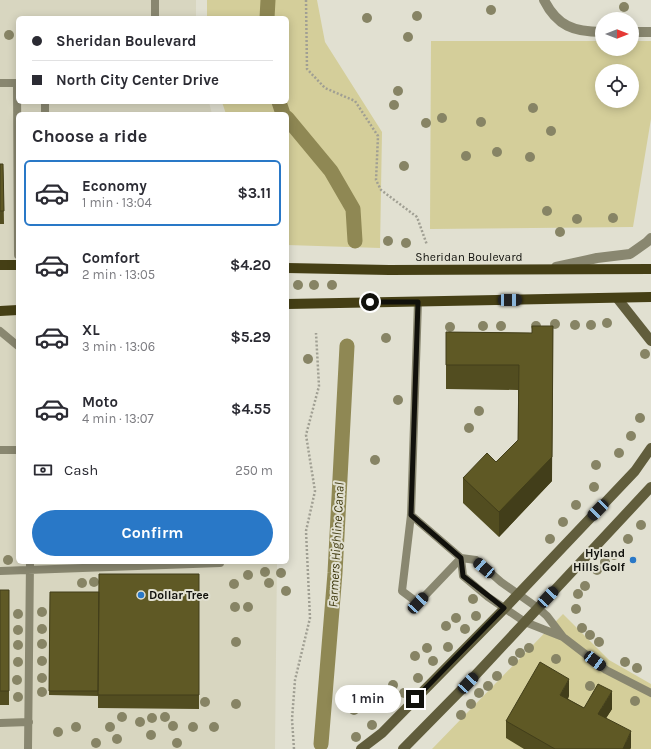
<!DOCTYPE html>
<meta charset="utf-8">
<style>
body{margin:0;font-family:Karla,sans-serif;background:#f2f2f3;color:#2b2b33;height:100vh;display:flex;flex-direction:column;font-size:15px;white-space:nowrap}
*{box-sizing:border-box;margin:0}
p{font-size:13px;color:#7c7c81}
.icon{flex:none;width:22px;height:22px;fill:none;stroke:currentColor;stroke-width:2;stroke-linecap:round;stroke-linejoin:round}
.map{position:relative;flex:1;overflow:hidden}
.side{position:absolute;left:16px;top:112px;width:273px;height:452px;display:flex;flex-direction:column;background:#fff;border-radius:6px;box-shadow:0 2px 10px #0003}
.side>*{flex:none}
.hud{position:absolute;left:16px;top:16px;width:273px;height:88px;border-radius:6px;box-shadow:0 2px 10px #0003;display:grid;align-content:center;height:88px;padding:0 16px;background:#fff}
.needle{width:26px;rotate:90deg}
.fabs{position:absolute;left:595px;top:12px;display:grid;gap:8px}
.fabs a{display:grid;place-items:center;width:44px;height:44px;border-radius:50%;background:#fff;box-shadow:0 2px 10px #0003;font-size:20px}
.end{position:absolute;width:18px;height:18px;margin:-9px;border:5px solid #11110c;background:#fff;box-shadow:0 0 0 2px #fff}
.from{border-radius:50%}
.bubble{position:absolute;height:28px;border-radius:14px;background:#fff;box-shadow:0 2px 10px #0003;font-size:13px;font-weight:700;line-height:28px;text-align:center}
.car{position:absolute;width:12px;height:24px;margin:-12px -6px;border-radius:5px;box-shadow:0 0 3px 1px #0007;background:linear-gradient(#222 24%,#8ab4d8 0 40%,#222 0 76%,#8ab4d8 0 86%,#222 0)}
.hud b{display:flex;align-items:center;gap:14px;height:38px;font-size:15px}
.hud b+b{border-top:1px solid #e1e1e2}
.hud i{width:10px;height:10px;background:#2b2b33}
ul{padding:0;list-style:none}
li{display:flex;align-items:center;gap:12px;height:66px;margin:0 8px 6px;padding:0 8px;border:2px solid transparent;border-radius:6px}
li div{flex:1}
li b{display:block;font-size:15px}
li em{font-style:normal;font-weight:700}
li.on{border-color:#2978c7}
li>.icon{width:36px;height:36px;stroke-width:1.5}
h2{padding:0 16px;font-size:18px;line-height:48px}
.pay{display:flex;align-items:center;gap:10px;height:44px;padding:0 16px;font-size:15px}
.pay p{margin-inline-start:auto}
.primary-button{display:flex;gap:8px;margin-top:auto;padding:8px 16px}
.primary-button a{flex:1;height:46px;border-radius:24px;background:#2978c7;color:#fff;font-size:16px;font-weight:700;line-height:46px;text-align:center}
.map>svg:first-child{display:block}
</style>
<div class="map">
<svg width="651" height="749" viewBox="0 0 651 749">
<rect width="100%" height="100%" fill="#e1e0d1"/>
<path fill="#d8d6c0" d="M0,0h196v18h-178v84h191l3,12h-194v448h259l-2,187h-275z"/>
<path fill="#d4ce9a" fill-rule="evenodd" d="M207,0h110l8,42 57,90 -2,116 -93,-3v-131h-61l-4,-12h65v-84h-80z
M431,41h171v8h30v-8h19v78l-18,108 -203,2zM602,71h30v30h-30z
M563,614l46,46 42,24v65h-219z"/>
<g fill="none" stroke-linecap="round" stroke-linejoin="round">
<path stroke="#8f8854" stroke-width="15" d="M267,18l1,-18
M279,102l4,12
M287,118l44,53 22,38 2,32
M321,744l14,-171 12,-227"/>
<path stroke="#a09f93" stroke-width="2.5" stroke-dasharray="2 2" stroke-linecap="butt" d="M306,0l1,69 18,19 30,13 23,35 -2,44 5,10 36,27 10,28
M294,749l-2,-30 3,-39 15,-62 -4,-87 9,-40 -9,-56 13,-49 -3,-53"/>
<path stroke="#898770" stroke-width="8" d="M155,0v18
M0,83h18
M17,83l1,172
M45,102v12
M0,331l18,15
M0,450h18
M411,515l50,43 -43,45 -16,-12 9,-76 7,-213
M0,571l220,-8
M563,637l-38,-15 -37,-25 -25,-21 -2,-18 15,2 25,22 37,26 9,8 16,21 43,33 45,23
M0,723l29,-1
M28,749l2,-187"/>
<path stroke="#898770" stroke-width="10" d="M544,0c13,26 30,32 58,32
M632,32h19
M556,267l41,-9 33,-4 17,-12 4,-4"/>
<path stroke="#615d3c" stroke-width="10" d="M617,298l34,43
M361,749l21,-16 123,-125 130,-137 16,-23
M403,749l65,-66 183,-196"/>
<path stroke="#453f15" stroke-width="10" d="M0,265h18
M287,268l102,2 262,-1
M287,304l364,-7
M0,311l18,-1"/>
</g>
<g fill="#878465">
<circle cx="624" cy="7" r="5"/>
<circle cx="491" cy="10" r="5"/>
<circle cx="417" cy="16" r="5"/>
<circle cx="367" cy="18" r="5"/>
<circle cx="9" cy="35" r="5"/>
<circle cx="408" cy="37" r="5"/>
<circle cx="398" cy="91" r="5"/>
<circle cx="394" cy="105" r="5"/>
<circle cx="533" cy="108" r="5"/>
<circle cx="442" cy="118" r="5"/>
<circle cx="481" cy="122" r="5"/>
<circle cx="426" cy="123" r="5"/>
<circle cx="551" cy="131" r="5"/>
<circle cx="497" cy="152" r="5"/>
<circle cx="466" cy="156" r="5"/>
<circle cx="530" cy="157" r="5"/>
<circle cx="404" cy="166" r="5"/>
<circle cx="547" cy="211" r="5"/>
<circle cx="613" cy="218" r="5"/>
<circle cx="577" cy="219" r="5"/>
<circle cx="560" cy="232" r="5"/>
<circle cx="388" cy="241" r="5"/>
<circle cx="406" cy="243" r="5"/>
<circle cx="298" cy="285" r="5"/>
<circle cx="314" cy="285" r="5"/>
<circle cx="332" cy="285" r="5"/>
<circle cx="607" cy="323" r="5"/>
<circle cx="555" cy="324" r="5"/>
<circle cx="575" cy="325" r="5"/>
<circle cx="591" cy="325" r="5"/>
<circle cx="483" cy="326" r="5"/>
<circle cx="501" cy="326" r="5"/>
<circle cx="536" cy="326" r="5"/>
<circle cx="450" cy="327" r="5"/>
<circle cx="386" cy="338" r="5"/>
<circle cx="645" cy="354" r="5"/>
<circle cx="308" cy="359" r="5"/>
<circle cx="398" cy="400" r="5"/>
<circle cx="479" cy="411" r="5"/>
<circle cx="640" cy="418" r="5"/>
<circle cx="469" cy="428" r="5"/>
<circle cx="631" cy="436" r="5"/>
<circle cx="619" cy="453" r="5"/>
<circle cx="375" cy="460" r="5"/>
<circle cx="596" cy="465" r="5"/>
<circle cx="594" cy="487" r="5"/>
<circle cx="576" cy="505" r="5"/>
<circle cx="563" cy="522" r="5"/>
<circle cx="641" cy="525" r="5"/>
<circle cx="550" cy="539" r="5"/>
<circle cx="628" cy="539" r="5"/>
<circle cx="614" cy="555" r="5"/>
<circle cx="8" cy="560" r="5"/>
<circle cx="605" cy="562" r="5"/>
<circle cx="597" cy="570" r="5"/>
<circle cx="265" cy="572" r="5"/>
<circle cx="281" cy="573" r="5"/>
<circle cx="248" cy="575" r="5"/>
<circle cx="94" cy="582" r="5"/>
<circle cx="82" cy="583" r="5"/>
<circle cx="269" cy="583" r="5"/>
<circle cx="234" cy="584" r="5"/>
<circle cx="585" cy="586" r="5"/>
<circle cx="286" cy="591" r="5"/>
<circle cx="578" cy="594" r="5"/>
<circle cx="473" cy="599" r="5"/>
<circle cx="235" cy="607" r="5"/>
<circle cx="248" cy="607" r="5"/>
<circle cx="576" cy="609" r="5"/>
<circle cx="42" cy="612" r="5"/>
<circle cx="18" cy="614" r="5"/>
<circle cx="476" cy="616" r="5"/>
<circle cx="456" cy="618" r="5"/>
<circle cx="446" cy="626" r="5"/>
<circle cx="582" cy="628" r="5"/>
<circle cx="42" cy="629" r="5"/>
<circle cx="465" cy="629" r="5"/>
<circle cx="18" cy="630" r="5"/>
<circle cx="590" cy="635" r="5"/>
<circle cx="236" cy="642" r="5"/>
<circle cx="599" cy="642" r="5"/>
<circle cx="42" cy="644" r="5"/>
<circle cx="18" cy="645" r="5"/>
<circle cx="448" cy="647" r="5"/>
<circle cx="427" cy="648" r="5"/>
<circle cx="529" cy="648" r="5"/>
<circle cx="520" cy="653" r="5"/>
<circle cx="415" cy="656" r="5"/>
<circle cx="556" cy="659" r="5"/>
<circle cx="42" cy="661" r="5"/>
<circle cx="433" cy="661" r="5"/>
<circle cx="513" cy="661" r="5"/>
<circle cx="18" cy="662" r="5"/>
<circle cx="625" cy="662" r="5"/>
<circle cx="637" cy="668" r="5"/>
<circle cx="497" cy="676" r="5"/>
<circle cx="42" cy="678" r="5"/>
<circle cx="418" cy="678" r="5"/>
<circle cx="17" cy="680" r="5"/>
<circle cx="393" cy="685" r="5"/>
<circle cx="488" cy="686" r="5"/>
<circle cx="590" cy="686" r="5"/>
<circle cx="42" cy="692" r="5"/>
<circle cx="404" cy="693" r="5"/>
<circle cx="479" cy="693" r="5"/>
<circle cx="18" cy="697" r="5"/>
<circle cx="635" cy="701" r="5"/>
<circle cx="205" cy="702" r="5"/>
<circle cx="236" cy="704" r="5"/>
<circle cx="471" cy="704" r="5"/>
<circle cx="354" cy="710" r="5"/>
<circle cx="461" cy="715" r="5"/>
<circle cx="122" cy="717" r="5"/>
<circle cx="165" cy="717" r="5"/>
<circle cx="152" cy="718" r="5"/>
<circle cx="140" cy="722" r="5"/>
<circle cx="372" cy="725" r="5"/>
<circle cx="173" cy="726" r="5"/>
<circle cx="76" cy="727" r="5"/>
<circle cx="110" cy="727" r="5"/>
<circle cx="193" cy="727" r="5"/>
<circle cx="214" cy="727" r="5"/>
<circle cx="58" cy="732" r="5"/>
<circle cx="151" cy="735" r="5"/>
<circle cx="356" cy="737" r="5"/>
<circle cx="117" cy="739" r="5"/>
<circle cx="96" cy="743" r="5"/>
<circle cx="177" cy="743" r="5"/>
</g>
<path fill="#524d20" d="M0,164h3l1,60h-4z
M446,332l86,1 20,148 -53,56 -36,-34v-25l33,-16 22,-22v-50l-72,-1z
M199,574v135l-101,-1v-12l-49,-1 1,-103h49z
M0,590h9v115h-9z
M569,696l-1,3 16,9 28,1 -6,9 25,30 -1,1h-106l-18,-11v-17z"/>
<path fill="#423e1a" d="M553,326l-1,155 -53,56v-25z
M569,679v17l-9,16v-17z
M612,691v18l-14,22v-17z
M631,731v17l-1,1h-7z"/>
<path fill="#5f5925" stroke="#423e1a" d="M0,164h3l1,47h-4z
M532,326h21l-1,131 -53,55 -36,-34 24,-25 9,9 22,-22 1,-75h-73v-33l86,1z
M99,574h100v121h-101z
M0,590h9v101h-9z
M50,592h49l-1,99h-49z
M540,662l29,17 -9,16 24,13 14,-24 14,7 -14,23 33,17 -8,18h-68l-49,-28z"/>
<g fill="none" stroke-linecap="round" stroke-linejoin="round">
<path stroke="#11110c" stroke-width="5" d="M370,302h48l-7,213 50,43 2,18 41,32 -89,91"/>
</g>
<g fill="#2978c7" stroke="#e1e0d1" stroke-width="1.5">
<circle cx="633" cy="560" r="4"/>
<circle cx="141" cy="595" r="4"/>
</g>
<g text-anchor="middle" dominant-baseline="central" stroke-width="4" stroke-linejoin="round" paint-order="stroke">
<g font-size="12" fill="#11110c" stroke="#e1e0d1">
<text x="469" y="257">Sheridan Boulevard</text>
</g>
<g font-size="12" font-weight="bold" fill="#11110c" stroke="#e1e0d1" text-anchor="end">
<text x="625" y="553">Hyland<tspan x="625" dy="14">Hills Golf</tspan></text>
<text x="149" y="595" text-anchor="start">Dollar Tree</text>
</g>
<g font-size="13" font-style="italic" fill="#3e380d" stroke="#e1e0d1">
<text transform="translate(336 545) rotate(-87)">Farmers Highline Canal</text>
</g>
</g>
</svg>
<div class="fabs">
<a><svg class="needle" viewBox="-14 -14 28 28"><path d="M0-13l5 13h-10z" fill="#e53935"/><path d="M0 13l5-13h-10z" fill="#7c7c81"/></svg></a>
<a><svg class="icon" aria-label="locate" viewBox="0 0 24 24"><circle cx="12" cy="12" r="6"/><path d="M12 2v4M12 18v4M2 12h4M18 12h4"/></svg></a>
</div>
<i class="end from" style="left:370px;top:302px"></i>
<i class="end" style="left:415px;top:699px"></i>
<div class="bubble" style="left:335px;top:685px;width:66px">1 min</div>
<i class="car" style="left:510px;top:300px;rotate:89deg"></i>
<i class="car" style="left:598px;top:510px;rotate:224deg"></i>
<i class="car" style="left:484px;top:568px;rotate:311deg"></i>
<i class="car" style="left:548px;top:597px;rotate:43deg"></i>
<i class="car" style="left:418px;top:603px;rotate:43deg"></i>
<i class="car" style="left:595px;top:661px;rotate:127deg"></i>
<i class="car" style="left:468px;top:683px;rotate:43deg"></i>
<div class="hud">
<b><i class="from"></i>Sheridan Boulevard</b>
<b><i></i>North City Center Drive</b>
</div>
<section class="side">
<h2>Choose a ride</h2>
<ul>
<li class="on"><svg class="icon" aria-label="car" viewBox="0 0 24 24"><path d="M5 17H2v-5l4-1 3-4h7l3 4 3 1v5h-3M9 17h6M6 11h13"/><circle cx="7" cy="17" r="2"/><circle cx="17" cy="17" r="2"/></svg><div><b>Economy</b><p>1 min · 13:04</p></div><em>$3.11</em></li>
<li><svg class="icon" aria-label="car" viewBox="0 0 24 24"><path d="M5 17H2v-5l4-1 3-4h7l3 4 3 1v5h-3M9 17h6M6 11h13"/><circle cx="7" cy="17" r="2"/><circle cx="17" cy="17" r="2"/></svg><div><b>Comfort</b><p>2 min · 13:05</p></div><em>$4.20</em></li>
<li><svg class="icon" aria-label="car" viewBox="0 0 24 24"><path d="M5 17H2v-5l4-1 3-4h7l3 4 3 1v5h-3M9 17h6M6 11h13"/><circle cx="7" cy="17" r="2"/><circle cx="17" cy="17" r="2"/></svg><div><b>XL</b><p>3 min · 13:06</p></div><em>$5.29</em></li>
<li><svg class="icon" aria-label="car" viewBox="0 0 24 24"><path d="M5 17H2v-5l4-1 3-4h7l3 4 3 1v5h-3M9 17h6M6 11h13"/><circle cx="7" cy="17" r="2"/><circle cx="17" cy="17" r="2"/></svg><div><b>Moto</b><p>4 min · 13:07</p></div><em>$4.55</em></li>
</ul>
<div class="pay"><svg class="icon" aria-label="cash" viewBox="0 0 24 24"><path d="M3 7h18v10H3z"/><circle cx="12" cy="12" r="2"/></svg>Cash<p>250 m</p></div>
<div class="primary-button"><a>Confirm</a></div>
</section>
</div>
